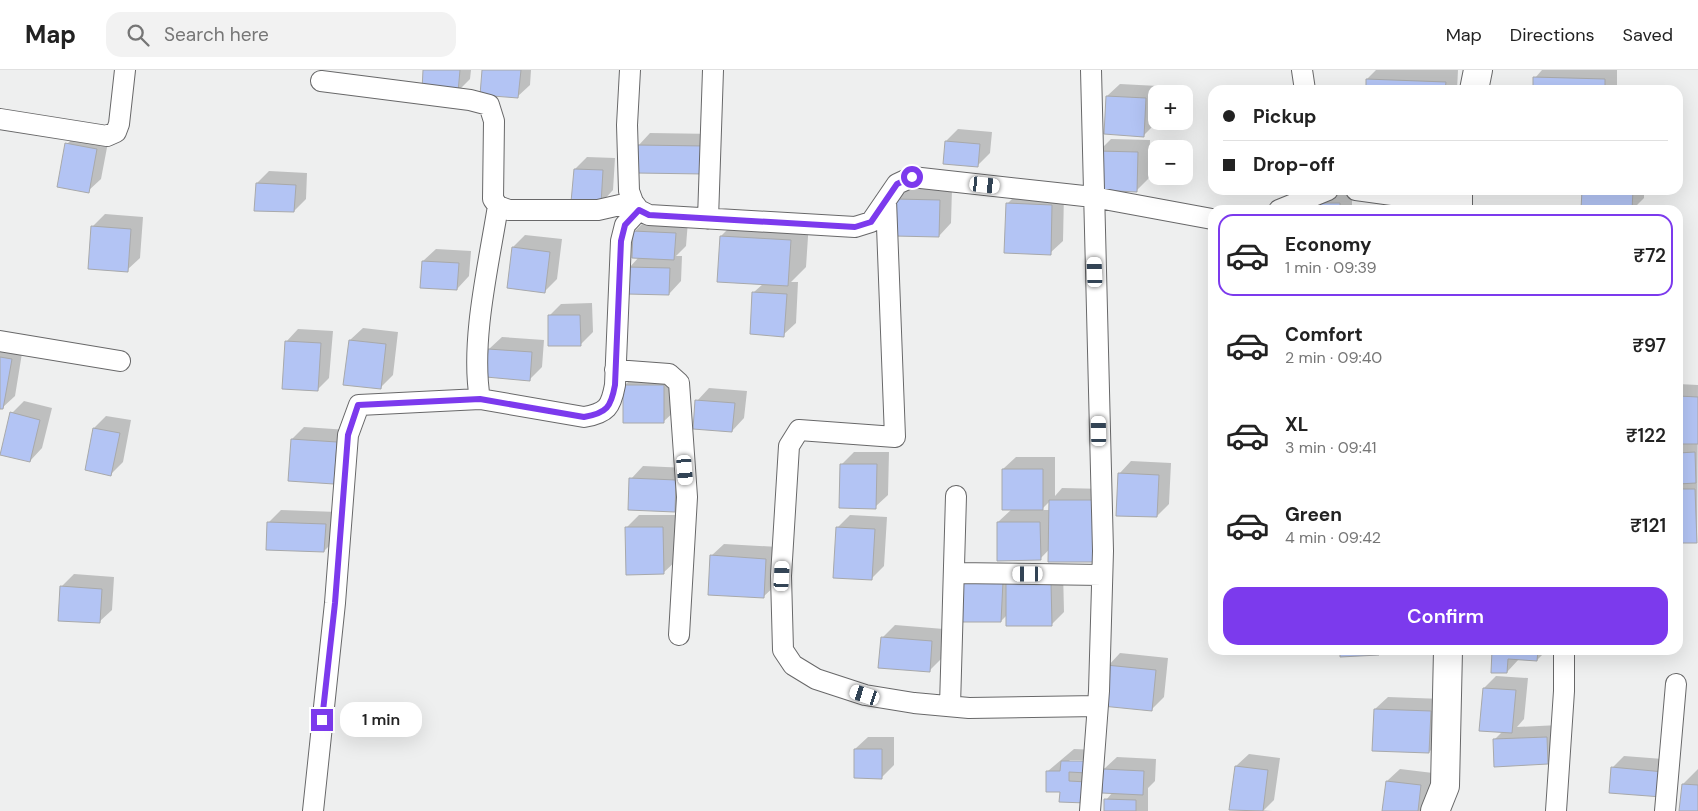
<!DOCTYPE html>
<meta charset="utf-8">
<style>
body{margin:0;font-family:"DM Sans",sans-serif;background:#f2f2f2;color:#222;height:100vh;display:flex;flex-direction:column;font-size:19px;white-space:nowrap}
*{box-sizing:border-box;margin:0}
p{font-size:16px;color:#767676}
.icon{flex:none;width:28px;height:28px;fill:none;stroke:currentColor;stroke-width:2;stroke-linecap:round;stroke-linejoin:round}
.map{position:relative;flex:1;overflow:hidden}
.details{position:absolute;left:1208px;top:135px;width:475px;height:450px;display:flex;flex-direction:column;background:#fff;border-radius:15px;box-shadow:0 5px 20px #0002}
.details>*{flex:none}
.top-card{position:absolute;left:1208px;top:15px;width:475px;height:110px;border-radius:15px;box-shadow:0 5px 20px #0002;display:grid;align-content:center;height:110px;padding:0 15px;background:#fff}
.controls{position:absolute;left:1148px;top:15px;display:grid;gap:10px}
.controls a{display:grid;place-items:center;width:45px;height:45px;border-radius:10px;background:#fff;box-shadow:0 5px 20px #0002;font-size:25px}
.end{position:absolute;width:22px;height:22px;margin:-11px;border:6px solid #7c3aed;background:#fff;box-shadow:0 0 0 2px #fff}
.from{border-radius:50%}
.bubble{position:absolute;height:35px;border-radius:15px;background:#fff;box-shadow:0 5px 20px #0002;font-size:16px;font-weight:600;line-height:35px;text-align:center}
.car{position:absolute;width:15px;height:30px;margin:-15px -8px;border-radius:6px;box-shadow:0 0 4px 1px #0007;background:linear-gradient(#fff 24%,#345 0 40%,#fff 0 76%,#345 0 86%,#fff 0)}
.top-card b{display:flex;align-items:center;gap:18px;height:48px;font-size:19px}
.top-card b+b{border-top:1px solid #e0e0e0}
.top-card i{width:12px;height:12px;background:#222}
ul{padding:9px 0 0;list-style:none}
li{display:flex;align-items:center;gap:15px;height:82px;margin:0 10px 8px;padding:0 5px;border:2px solid transparent;border-radius:15px}
li div{flex:1}
li b{display:block;font-size:19px}
li em{font-style:normal;font-weight:600}
li.current{border-color:#7c3aed}
li>.icon{width:45px;height:45px;stroke-width:1.5}
.cta{display:flex;gap:10px;margin-top:auto;padding:10px 15px}
.cta a{flex:1;height:58px;border-radius:15px;background:#7c3aed;color:#fff;font-size:20px;font-weight:600;line-height:58px;text-align:center}
header{display:flex;align-items:center;gap:30px;box-sizing:border-box;height:70px;padding:0 25px;background:#fff;border-bottom:1px solid #e0e0e0}
header strong{font-size:24px}
nav{display:flex;gap:28px;margin-inline-start:auto;font-size:18px}
.search{width:350px;height:45px;background:#f2f2f2;display:flex;align-items:center;gap:12px;box-sizing:border-box;padding:0 18px;border-radius:15px;color:#767676;font-size:19px}
.map>svg:first-child{display:block}
</style>
<header>
<strong>Map</strong>
<div class="search"><svg class="icon" aria-label="search" viewBox="0 0 24 24"><circle cx="10" cy="10" r="6"/><path d="M15 15l6 6"/></svg>Search here</div>
<nav><a>Map</a><a>Directions</a><a>Saved</a></nav>
</header>
<div class="map">
<svg width="1698" height="741" viewBox="0 0 1698 741">
<rect width="100%" height="100%" fill="#eeefef"/>
<path fill="#0003" fill-rule="evenodd" d="M424,0h47l-1,9 -12,12z
M483,0h48l-1,15 -13,12z
M1376,0h82l-1,20h-90v-11z
M1542,0h75v20h-83l1,-12z
M1120,14l38,2 -2,37 -13,13 -36,-40z
M958,59l34,3 -2,21 -13,13 -31,-25z
M79,62l30,5 -8,42 -13,12 -21,-47z
M650,63l67,1 -1,26 -78,-14z
M1111,69l39,1 -1,38 -13,13 -37,-40z
M587,87l28,1 -2,32 -12,13 -26,-34z
M269,101l38,2 -1,26 -12,12 -37,-28z
M909,117l43,1 -1,35 -12,13 -43,-36z
M1583,120h61v8l-12,12 -50,-2z
M1317,121h35v19h-48z
M1019,122l45,1 -1,48 -13,12 -43,-49z
M105,144l38,3 -3,41 -13,12 -35,-43z
M739,148l70,4 -3,45 -15,15h7l-2,41 -13,12 -29,-43 9,-8 -42,-48z
M647,149l41,2 -2,25 -10,10h6l-1,25 -12,13 -40,-26 10,-11 -4,-26z
M525,165l37,4 -5,40 -13,13 -31,-45z
M436,179l35,2 -2,25 -12,13 -34,-28z
M1678,224h2l1,45 -3,3z
M592,233l1,29 -13,13 -31,-29 12,-12z
M363,258l35,4 -5,43 -13,13 -36,-5 6,-43z
M298,259l35,2 -4,47 -12,12 -31,-48z
M502,267l42,3 -2,27 -13,13 -40,-31z
M0,273l23,4 -8,49 -13,12h-2z
M637,303h39v37l-13,12 -39,-36z
M1678,314l20,1 -1,156 -19,1z
M709,318l38,3 -3,27 -12,13 -35,-30z
M24,331l28,7 -10,40 -12,13 -18,-48z
M106,346l25,4 -8,42 -12,12 -25,-5 8,-41z
M304,357l44,3 -2,40 -12,12 -42,-43z
M854,382h35l-1,43 -13,12 -34,-42z
M1016,387h39v39l7,-8 45,1 -67,70 -42,-37 14,-13 -9,-40zM1050,431v9h-9z
M1131,391l40,2 -2,41 -12,12 -38,-42z
M643,396l45,2 -1,30 -12,13 -44,-32z
M281,440l57,2 -2,27 -12,12 -57,-2 2,-27z
M639,445h36l1,46 -13,12 -37,-45z
M850,445l37,2 -3,49 -13,13 -34,-51z
M724,474l54,3 -2,38 -13,12 -52,-41z
M1063,501l1,41 -13,13 -43,-11 -7,7 -41,-41z
M74,504l40,3 -2,33 -13,12 -38,-35z
M895,555l49,4 -2,29 -13,13 -47,-33z
M1493,580h54l-10,10 -18,-1 -12,13z
M1120,583l48,5 -4,39 -13,13 -43,-44z
M1496,606l32,2 -4,41 -7,8 42,-2 1,25 -12,12 -54,-22 9,-9 -19,-43z
M1388,627l55,2 -2,41 -12,12 -54,-43z
M868,667h26v28l-12,12 -27,-28z
M1074,679l25,1 -14,51 -24,-10 -13,-20zM1070,690h15v3l-17,-1z
M1249,684l31,4 -6,42 -10,10 8,1 -41,-2 5,-43z
M1624,686l52,4 -2,23 -62,-15z
M1117,687l39,2 -1,22 -7,7v23h-43l1,-11 7,-8 -9,-23z
M1400,699l33,4 -5,38h-44l3,-30z
M1698,699v42h-17l2,-27z"/>
<path fill="#b3c4f4" stroke="#a8a9aa" d="M423,0h37l-2,22 -36,-2z
M482,0h39l-3,28 -38,-3z
M1533,7l72,2v11h-72z
M1366,9l80,3 -1,8h-79z
M1106,26l40,2 -2,39 -40,-3z
M945,71l35,3 -2,23 -35,-3z
M65,73l32,6 -8,44 -32,-6z
M637,75l68,1 -1,28 -68,-1z
M1098,81l40,1 -1,40 -41,-2z
M574,99l29,1 -2,34 -30,-2z
M256,113l40,2 -2,27 -40,-1z
M1582,120h51l-1,20 -51,-1z
M895,129l45,1 -1,37 -45,-1z
M1006,133l46,2 -1,50 -47,-2z
M1303,133h37v7h-37z
M91,156l40,3 -3,43 -40,-3z
M633,161l43,2 -2,27 -42,-2z
M720,166l71,4 -3,46 -71,-4z
M512,177l38,5 -5,41 -38,-5z
M422,191l37,2 -2,27 -37,-2z
M627,197l43,1 -1,27 -42,-1z
M752,222l35,2 -3,43 -34,-3z
M548,245h32l1,31h-33z
M349,270l37,4 -5,45 -38,-4z
M285,271l36,2 -3,48 -36,-2z
M488,279l44,3 -2,29 -44,-4z
M0,287l12,2 -9,50h-3z
M623,315h41v38h-41z
M1678,326l20,1v47h-20z
M695,330l40,3 -3,29 -39,-3z
M10,342l30,8 -10,42 -30,-7z
M93,358l27,5 -9,43 -26,-6z
M291,369l46,3 -3,42 -46,-3z
M1695,382l1,31 -18,1v-31z
M840,394h37l-1,45 -37,-1z
M1002,399h41v41h-41z
M1118,403l41,2 -2,42 -41,-1z
M629,408l47,2 -1,32 -47,-2z
M1678,419h17l2,54h-19z
M1049,430h46v62h-47z
M267,452l59,2 -2,28 -58,-2z
M997,452h43l1,38 -44,1z
M625,457h38l1,47 -38,1z
M836,457l39,2 -3,51 -39,-2z
M710,485l56,4 -2,39 -56,-3z
M959,510l44,1 -2,41h-43z
M1006,512h45l1,44h-46z
M60,516l42,3 -2,34 -42,-2z
M881,567l51,4 -2,31 -52,-4z
M1340,580h39v5l-39,2z
M1492,580h46l-1,11 -29,-2 -1,14h-16z
M1106,595l50,5 -4,41 -50,-5z
M1483,618l33,2 -4,43 -33,-2z
M1374,639l57,2 -2,42 -57,-2z
M1547,667l1,27 -54,3 -1,-28z
M854,679h28v30l-28,-1z
M1061,691h26v12l-18,-1v9l18,1 -1,21 -27,-1 1,-10h-14v-21h14z
M1235,696l33,4 -5,41 -34,-1z
M1611,697l53,5 -2,25 -53,-4z
M1103,699l41,2 -1,24 -41,-2z
M1386,711l35,4 -3,26h-36z
M1682,714l16,1v26h-19z
M1104,729l32,1v11h-32z"/>
<g fill="none" stroke-linecap="round" stroke-linejoin="round">
<g stroke="#686869" stroke-width="22">
<path id="street" d="M630,0l-3,55 2,66 4,11 6,8 10,5 206,12 16,-5 26,-38 15,-7 181,20 119,22
M1302,0l3,20
M321,11l149,19 19,5 5,16 -1,78 5,7 11,4h89l35,-8
M0,49l107,17 9,-4 3,-8 6,-54
M1356,120l102,14
M886,130l9,237 -96,-7 -10,16 -8,130 2,74 10,15 23,14 49,16 49,8 55,5 129,-2
M498,136c-9,57 -28,136 -18,193l104,18c23,-4 27,-10 31,-32l6,-144 4,-16 14,-15
M1279,140l49,-20
M708,149l5,-149
M0,271l120,20
M615,300l54,4 10,9 8,114 -8,138
M954,503l148,2
M950,636l6,-210
M313,741l22,-208 13,-168 11,-30 121,-6
M1090,741l9,-120 4,-140 -12,-481
M1556,741l8,-120v-41
M1665,741l11,-127"/>
</g>
<g stroke="#686869" stroke-width="30">
<path id="secondary" d="M1474,20l4,-20
M1458,140v-20
M1435,741l10,-25 3,-136"/>
</g>
<use href="#street" stroke="#fff" stroke-width="20"/>
<use href="#secondary" stroke="#fff" stroke-width="28"/>
</g>
<g fill="none" stroke-linecap="round" stroke-linejoin="round">
<path stroke="#7c3aed" stroke-width="6" d="M322,650l13,-117 13,-168 10,-30 122,-6 104,18c23,-4 27,-10 31,-32l6,-144 4,-16 14,-15 10,5 206,12 16,-5 26,-38 15,-7"/>
</g>
</svg>
<div class="controls">
<a>+</a>
<a>−</a>
</div>
<i class="end from" style="left:912px;top:107px"></i>
<i class="end" style="left:322px;top:650px"></i>
<div class="bubble" style="left:340px;top:632px;width:82px">1 min</div>
<i class="car" style="left:985px;top:115px;rotate:96deg"></i>
<i class="car" style="left:1095px;top:202px;rotate:358deg"></i>
<i class="car" style="left:1099px;top:361px;rotate:359deg"></i>
<i class="car" style="left:685px;top:400px;rotate:175deg"></i>
<i class="car" style="left:1028px;top:504px;rotate:270deg"></i>
<i class="car" style="left:782px;top:506px;rotate:3deg"></i>
<i class="car" style="left:865px;top:625px;rotate:288deg"></i>
<div class="top-card">
<b><i class="from"></i>Pickup</b>
<b><i></i>Drop-off</b>
</div>
<section class="details">
<ul>
<li class="current"><svg class="icon" aria-label="car" viewBox="0 0 24 24"><path d="M5 17H2v-5l4-1 3-4h7l3 4 3 1v5h-3M9 17h6M6 11h13"/><circle cx="7" cy="17" r="2"/><circle cx="17" cy="17" r="2"/></svg><div><b>Economy</b><p>1 min · 09:39</p></div><em>₹72</em></li>
<li><svg class="icon" aria-label="car" viewBox="0 0 24 24"><path d="M5 17H2v-5l4-1 3-4h7l3 4 3 1v5h-3M9 17h6M6 11h13"/><circle cx="7" cy="17" r="2"/><circle cx="17" cy="17" r="2"/></svg><div><b>Comfort</b><p>2 min · 09:40</p></div><em>₹97</em></li>
<li><svg class="icon" aria-label="car" viewBox="0 0 24 24"><path d="M5 17H2v-5l4-1 3-4h7l3 4 3 1v5h-3M9 17h6M6 11h13"/><circle cx="7" cy="17" r="2"/><circle cx="17" cy="17" r="2"/></svg><div><b>XL</b><p>3 min · 09:41</p></div><em>₹122</em></li>
<li><svg class="icon" aria-label="car" viewBox="0 0 24 24"><path d="M5 17H2v-5l4-1 3-4h7l3 4 3 1v5h-3M9 17h6M6 11h13"/><circle cx="7" cy="17" r="2"/><circle cx="17" cy="17" r="2"/></svg><div><b>Green</b><p>4 min · 09:42</p></div><em>₹121</em></li>
</ul>
<div class="cta"><a>Confirm</a></div>
</section>
</div>
